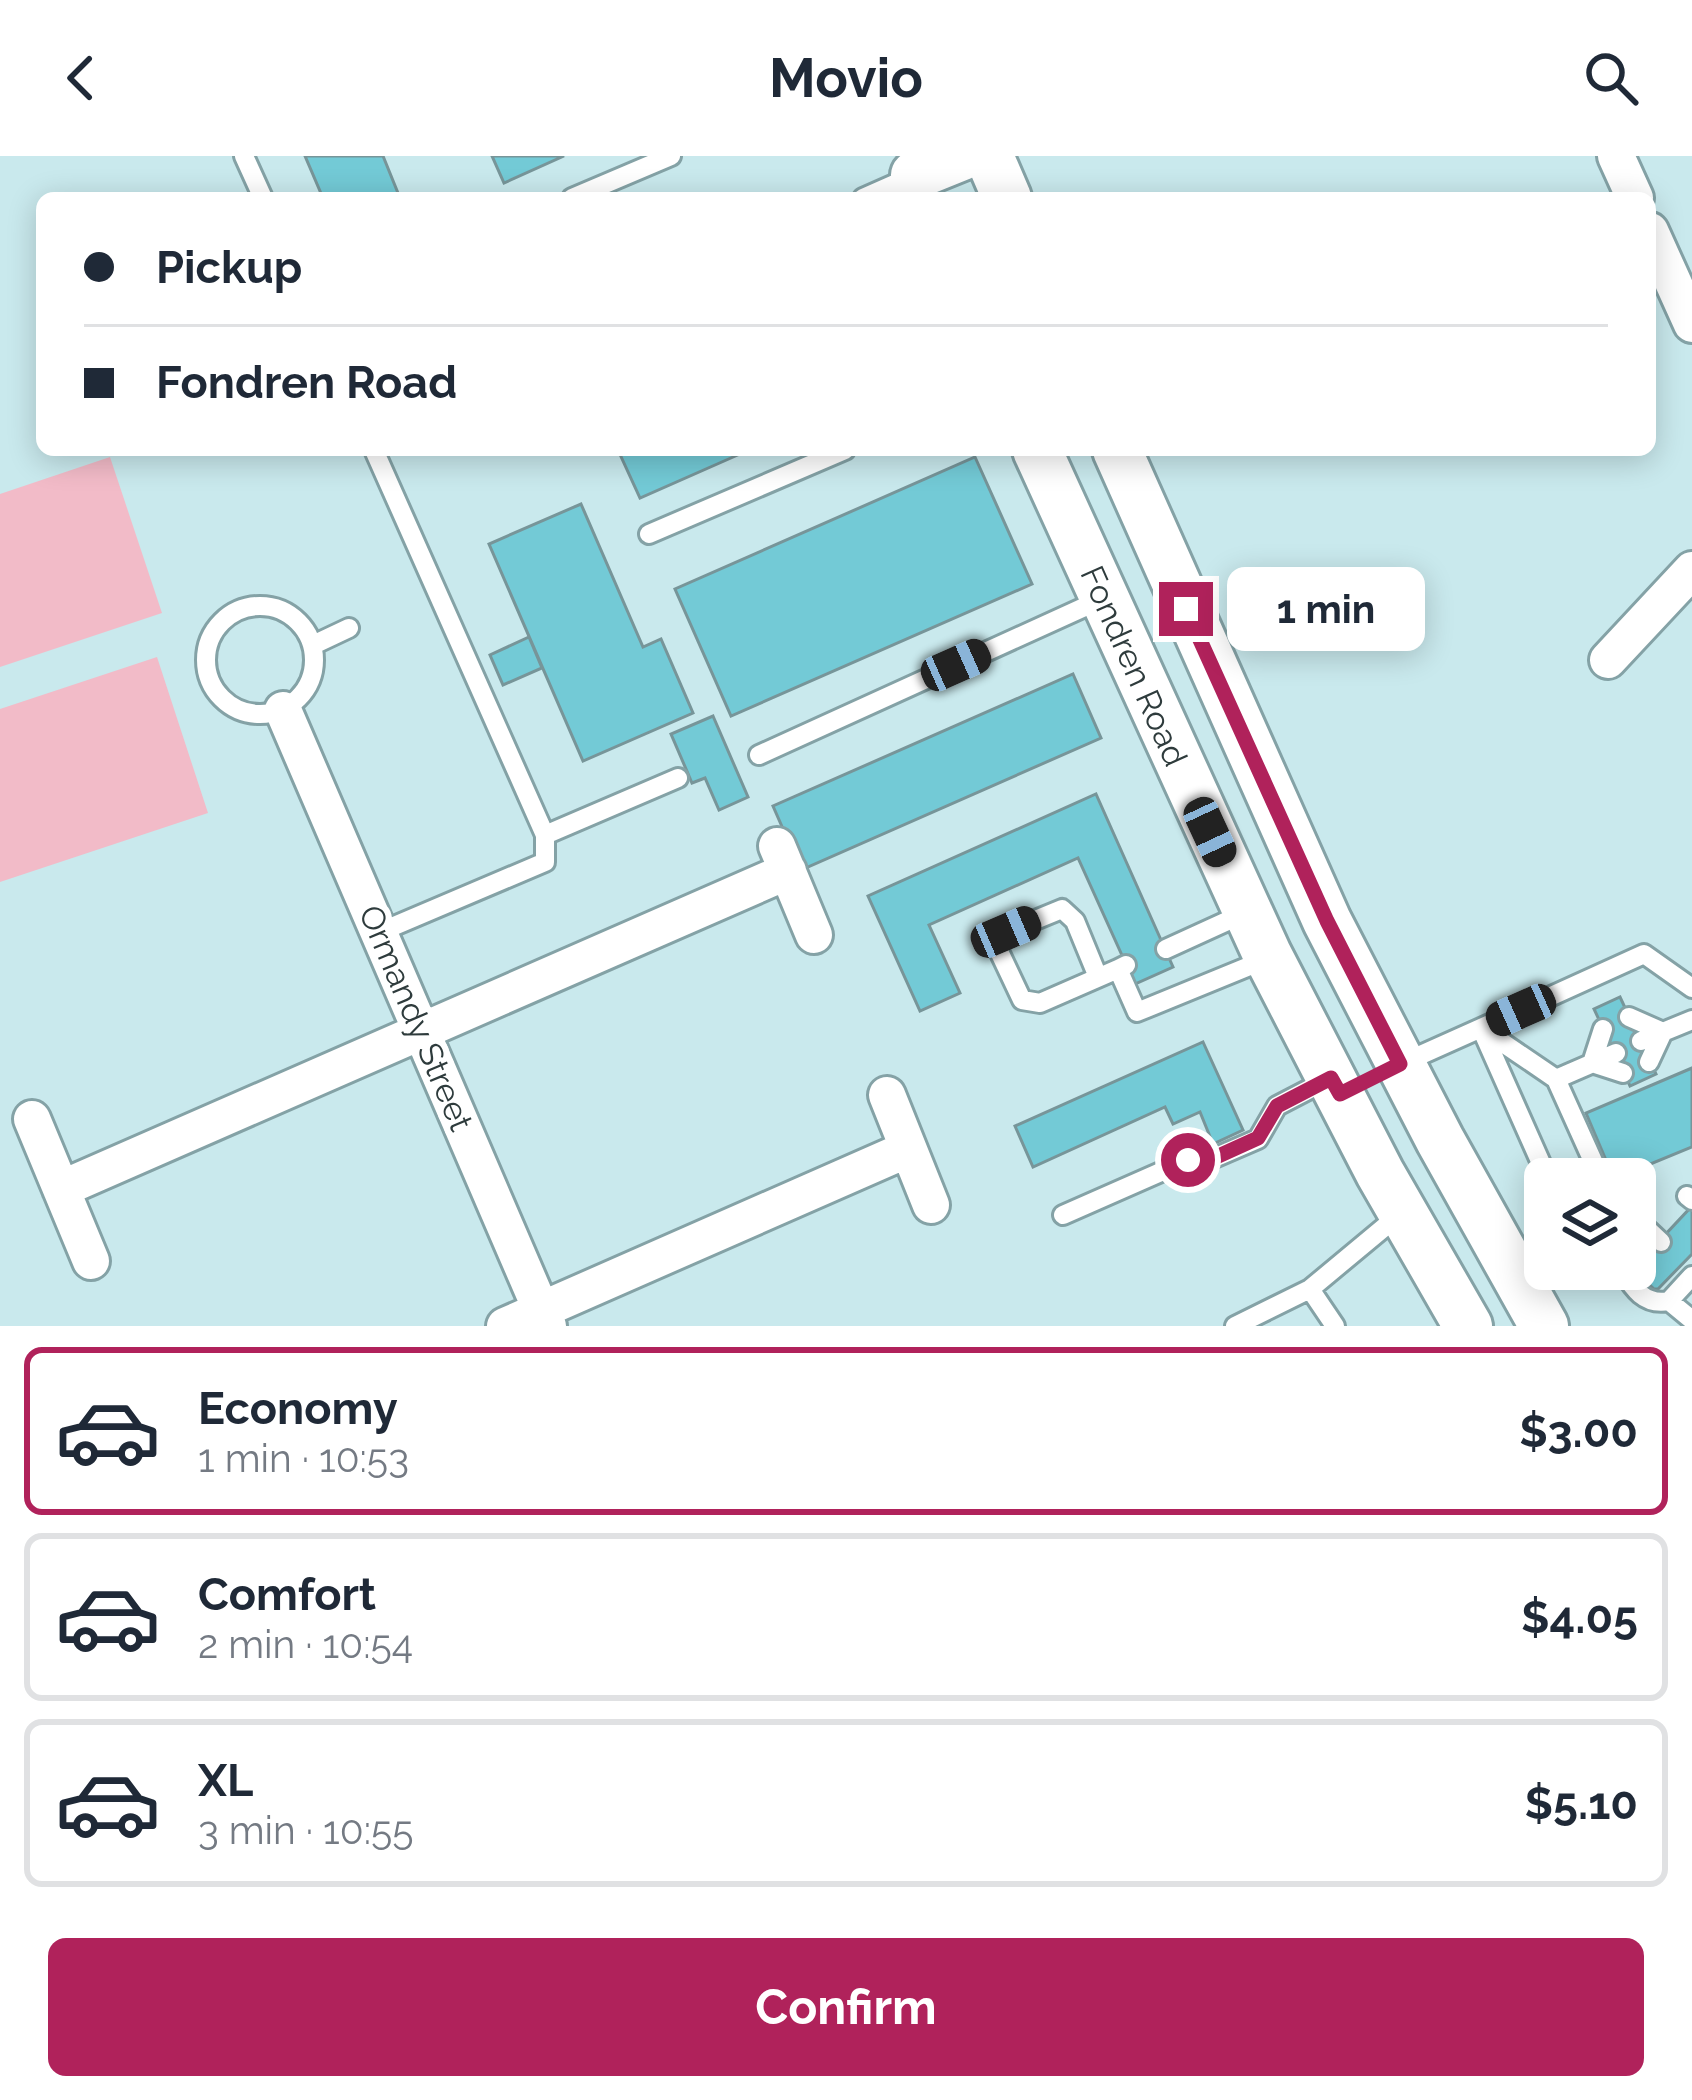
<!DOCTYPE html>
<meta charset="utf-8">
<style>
body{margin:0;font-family:Raleway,sans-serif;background:#f6f6f7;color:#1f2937;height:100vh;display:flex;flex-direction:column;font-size:45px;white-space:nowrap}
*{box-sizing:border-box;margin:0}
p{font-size:39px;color:#747a83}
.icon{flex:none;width:66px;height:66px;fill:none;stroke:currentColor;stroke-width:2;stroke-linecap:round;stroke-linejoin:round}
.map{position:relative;height:1170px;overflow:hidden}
.side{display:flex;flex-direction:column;background:#fff;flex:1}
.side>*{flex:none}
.banner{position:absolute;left:36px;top:36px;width:1620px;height:264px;border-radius:18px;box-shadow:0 6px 30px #0003;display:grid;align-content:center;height:264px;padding:0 48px;background:#fff}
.tools{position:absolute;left:1524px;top:1002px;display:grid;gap:24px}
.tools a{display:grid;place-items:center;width:132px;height:132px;border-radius:18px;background:#fff;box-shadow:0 6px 30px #0003;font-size:60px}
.end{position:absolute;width:54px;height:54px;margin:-27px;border:15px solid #b0225b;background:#fff;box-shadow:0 0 0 6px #fff}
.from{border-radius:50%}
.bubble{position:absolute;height:84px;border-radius:18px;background:#fff;box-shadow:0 6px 30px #0003;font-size:39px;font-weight:700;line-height:84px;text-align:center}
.car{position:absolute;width:36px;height:72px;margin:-36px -18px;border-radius:15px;box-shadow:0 0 9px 3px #0007;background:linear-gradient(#222 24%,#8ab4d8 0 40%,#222 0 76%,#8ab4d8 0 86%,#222 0)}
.banner b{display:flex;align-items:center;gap:42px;height:114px;font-size:45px}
.banner b+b{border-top:3px solid #e0e1e3}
.banner i{width:30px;height:30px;background:#1f2937}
ul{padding:21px 0 0;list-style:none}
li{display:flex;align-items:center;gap:36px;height:168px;margin:0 24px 18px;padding:0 24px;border:6px solid #e0e1e3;border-radius:18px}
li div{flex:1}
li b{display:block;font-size:45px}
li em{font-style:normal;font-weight:700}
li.active{border-color:#b0225b}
li>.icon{width:108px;height:108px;stroke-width:1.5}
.cta{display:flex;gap:24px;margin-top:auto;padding:24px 48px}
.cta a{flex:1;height:138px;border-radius:18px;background:#b0225b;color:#fff;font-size:48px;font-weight:700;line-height:138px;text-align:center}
header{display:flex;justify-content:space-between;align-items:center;height:156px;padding:0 48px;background:#fff;font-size:54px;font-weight:700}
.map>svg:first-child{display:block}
</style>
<header><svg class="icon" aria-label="back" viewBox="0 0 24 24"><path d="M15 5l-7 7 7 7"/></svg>Movio<svg class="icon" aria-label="search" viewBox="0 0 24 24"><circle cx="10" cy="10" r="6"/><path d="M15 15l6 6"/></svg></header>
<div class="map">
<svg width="1692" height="1170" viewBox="0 0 1692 1170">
<rect width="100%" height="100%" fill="#c9e9ed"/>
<path fill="#f2bbc8" d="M110,301l52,156 -162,54v-173z
M157,501l51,156 -208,69v-173z"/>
<path fill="#73cad6" stroke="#779599" stroke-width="3" d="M305,0h78l17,42h-77z
M492,0h72l-60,27z
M618,294h131l-109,48z
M975,301l57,127 -301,132 -56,-127z
M581,348l62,143 18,-8 32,74 -110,48 -94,-217z
M529,481l13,31 -39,17 -13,-30z
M1073,518l28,64 -300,132 -28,-64z
M713,560l35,81 -29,13 -14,-32 -13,5 -21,-49z
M1096,638l77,173 -38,17 -57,-126 -149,67 31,68 -40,18 -52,-115z
M1620,841l36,77 -26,12 -36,-77z
M1203,886l40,88 -30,14 -13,-32 -27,12 -8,-17 -132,60 -18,-41z
M1692,912v79l-78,32 -28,-66z
M1692,1050v48l-34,35h-4l-21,-20z"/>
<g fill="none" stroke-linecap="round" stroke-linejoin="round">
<g stroke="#84a2a6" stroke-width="24">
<path id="lane" d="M244,0l19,42
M572,42l99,-42
M863,42l52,-23
M374,294l171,385v27l-165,70
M649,378l196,-84
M206 504a54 54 0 1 1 108 0a54 54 0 1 1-108 0Z
M313,489l36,-17
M759,599l343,-156
M545,679l133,-57
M1166,793l81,-37
M1118,813l19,43 132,-54
M1098,821l-23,-56 -13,-12 -56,23 -9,15 25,53 18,3 78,-34 8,-4
M1629,861l34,15 -14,30
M1481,872l163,-74 48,34
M1481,872l75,51 45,100
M1603,873l-11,34 31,10
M1641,885l51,-21
M1405,906l76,-34 67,151
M1556,923l60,-26
M1687,1040l5,4
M1063,1059l125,-55 26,-2 44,-19 19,-33 50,-26
M1644,1070l17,16
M1621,1113c12,19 23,37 48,32l23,19
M1669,1145l23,-25
M1235,1170l75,-37
M1335,1170l-25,-37 89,-74"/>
</g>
<g stroke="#84a2a6" stroke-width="42">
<path id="street" d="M1616,0l19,42
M1650,75l42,93
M1608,504l84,-90
M283,554l265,616
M777,690l37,89
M887,939l44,110
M32,963l59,142
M61,1033l727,-318
M505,1170l403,-177"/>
</g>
<g stroke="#84a2a6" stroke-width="54">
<path id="secondary" d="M989,0l18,42
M915,19l47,-19
M1037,294l230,504 113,219 88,153
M1117,294l210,471 113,219 104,186"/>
</g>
<use href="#lane" stroke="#fff" stroke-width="18"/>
<use href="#street" stroke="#fff" stroke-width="36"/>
<use href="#secondary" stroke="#fff" stroke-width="48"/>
</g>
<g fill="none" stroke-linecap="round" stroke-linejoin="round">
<path stroke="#b0225b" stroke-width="15" d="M1186,453l141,312 73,143 -60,30 -9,-16 -54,28 -19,32 -44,20 -26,2"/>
</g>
<g text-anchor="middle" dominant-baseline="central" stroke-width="12" stroke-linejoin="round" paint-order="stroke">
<g font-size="33" fill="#2e3b3c" stroke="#fff">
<text transform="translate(1134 510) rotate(66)">Fondren Road</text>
<text transform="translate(416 862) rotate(67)">Ormandy Street</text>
</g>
</g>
</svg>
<div class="tools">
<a><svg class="icon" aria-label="layers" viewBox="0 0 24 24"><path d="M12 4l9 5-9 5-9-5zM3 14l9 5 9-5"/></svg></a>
</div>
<i class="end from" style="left:1188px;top:1004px"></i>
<i class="end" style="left:1186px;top:453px"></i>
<div class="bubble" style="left:1227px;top:411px;width:198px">1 min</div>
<i class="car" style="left:956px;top:509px;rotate:66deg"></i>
<i class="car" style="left:1210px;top:676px;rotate:155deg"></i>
<i class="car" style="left:1006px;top:776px;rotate:67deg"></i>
<i class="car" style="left:1521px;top:854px;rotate:246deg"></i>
<div class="banner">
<b><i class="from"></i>Pickup</b>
<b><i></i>Fondren Road</b>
</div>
</div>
<section class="side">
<ul>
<li class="active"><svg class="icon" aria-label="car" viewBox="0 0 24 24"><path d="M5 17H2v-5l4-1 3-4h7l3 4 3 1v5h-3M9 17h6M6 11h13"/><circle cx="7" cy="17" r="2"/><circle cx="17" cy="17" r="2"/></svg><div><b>Economy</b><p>1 min · 10:53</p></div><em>$3.00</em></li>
<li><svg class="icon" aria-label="car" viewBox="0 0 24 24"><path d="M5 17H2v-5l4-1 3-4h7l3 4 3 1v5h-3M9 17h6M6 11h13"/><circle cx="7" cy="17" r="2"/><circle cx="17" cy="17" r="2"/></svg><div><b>Comfort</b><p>2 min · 10:54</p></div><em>$4.05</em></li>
<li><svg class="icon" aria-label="car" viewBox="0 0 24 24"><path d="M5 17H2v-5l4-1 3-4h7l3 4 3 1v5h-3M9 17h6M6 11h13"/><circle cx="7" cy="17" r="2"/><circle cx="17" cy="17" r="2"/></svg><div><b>XL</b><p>3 min · 10:55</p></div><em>$5.10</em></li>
</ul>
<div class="cta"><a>Confirm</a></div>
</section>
